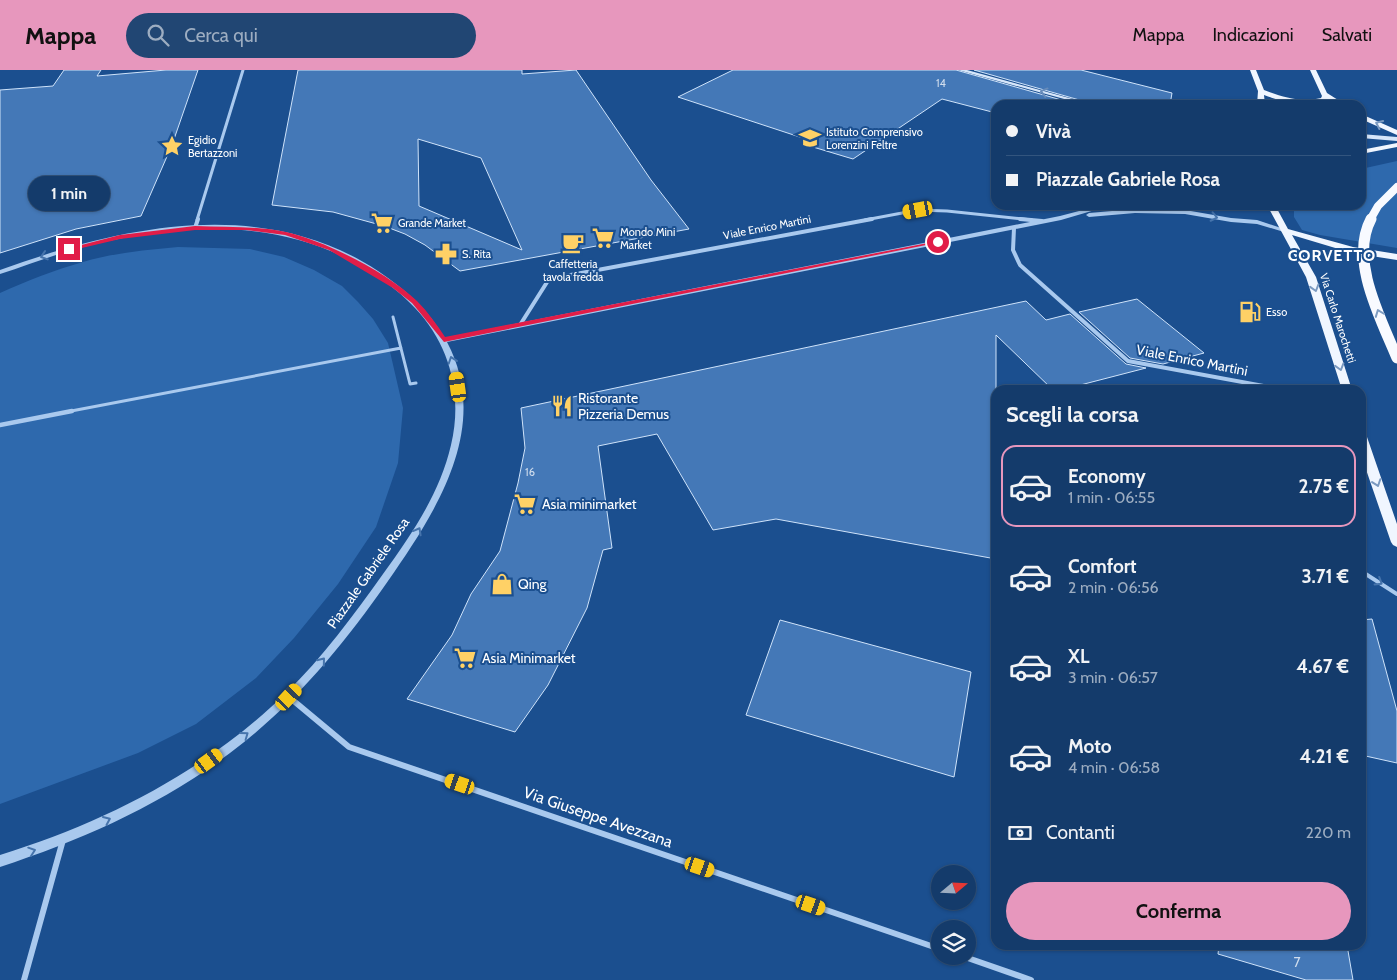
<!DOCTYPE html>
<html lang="it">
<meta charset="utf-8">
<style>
body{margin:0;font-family:Cabin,sans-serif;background:#214673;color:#f1f3f6;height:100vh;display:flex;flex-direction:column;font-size:19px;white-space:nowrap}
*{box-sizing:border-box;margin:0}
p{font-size:16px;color:#9dadc1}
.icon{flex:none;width:28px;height:28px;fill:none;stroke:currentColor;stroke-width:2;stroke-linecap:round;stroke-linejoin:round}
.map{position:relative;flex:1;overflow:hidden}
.details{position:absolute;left:991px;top:315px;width:375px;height:565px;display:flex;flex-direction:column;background:#143b6b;border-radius:15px;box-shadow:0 1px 4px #0004,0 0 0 1px #33557e}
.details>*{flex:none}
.banner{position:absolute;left:991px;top:30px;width:375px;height:110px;border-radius:15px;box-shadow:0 1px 4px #0004,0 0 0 1px #33557e;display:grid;align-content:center;height:110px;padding:0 15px;background:#143b6b}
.needle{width:32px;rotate:71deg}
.controls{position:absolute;left:931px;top:795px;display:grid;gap:10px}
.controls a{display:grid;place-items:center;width:45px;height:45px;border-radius:50%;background:#143b6b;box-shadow:0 1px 4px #0004,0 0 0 1px #33557e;font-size:25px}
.end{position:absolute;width:22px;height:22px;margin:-11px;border:6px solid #e11d48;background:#fff;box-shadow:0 0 0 2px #fff}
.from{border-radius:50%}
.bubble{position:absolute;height:35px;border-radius:18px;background:#143b6b;box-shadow:0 1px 4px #0004,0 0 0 1px #33557e;font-size:16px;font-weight:700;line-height:35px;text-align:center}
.car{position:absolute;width:15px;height:30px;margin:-15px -8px;border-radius:6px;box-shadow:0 0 4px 1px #0007;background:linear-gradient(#f5c518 24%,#345 0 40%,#f5c518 0 76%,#345 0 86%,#f5c518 0)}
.banner b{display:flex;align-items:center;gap:18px;height:48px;font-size:19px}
.banner b+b{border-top:1px solid #33557e}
.banner i{width:12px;height:12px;background:#f1f3f6}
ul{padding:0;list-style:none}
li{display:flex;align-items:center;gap:15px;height:82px;margin:0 10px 8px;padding:0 5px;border:2px solid transparent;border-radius:15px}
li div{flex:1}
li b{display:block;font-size:19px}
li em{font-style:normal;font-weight:700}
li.current{border-color:#e797bd}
li>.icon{width:45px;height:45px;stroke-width:1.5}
h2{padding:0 15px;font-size:22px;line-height:60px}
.pay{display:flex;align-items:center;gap:12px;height:55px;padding:0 15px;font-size:19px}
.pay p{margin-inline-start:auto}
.button{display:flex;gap:10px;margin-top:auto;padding:10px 15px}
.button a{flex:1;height:58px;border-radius:30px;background:#e797bd;color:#111;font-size:20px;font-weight:700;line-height:58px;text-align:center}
header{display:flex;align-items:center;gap:30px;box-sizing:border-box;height:70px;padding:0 25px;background:#e797bd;color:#111}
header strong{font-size:24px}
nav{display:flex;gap:28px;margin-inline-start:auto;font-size:18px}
.search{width:350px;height:45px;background:#214673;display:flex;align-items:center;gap:12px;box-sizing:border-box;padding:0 18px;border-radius:28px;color:#9dadc1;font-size:19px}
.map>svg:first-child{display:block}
</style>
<header>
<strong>Mappa</strong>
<div class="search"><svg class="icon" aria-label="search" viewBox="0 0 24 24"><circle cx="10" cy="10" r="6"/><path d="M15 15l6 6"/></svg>Cerca qui</div>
<nav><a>Mappa</a><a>Indicazioni</a><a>Salvati</a></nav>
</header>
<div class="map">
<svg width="1397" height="910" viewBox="0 0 1397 910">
<rect width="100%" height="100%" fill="#1b4f8f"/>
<path fill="#2e69ad" d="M1397,91v87l-77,-13 -18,-5 -8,-13v-12h67v-36z
M178,177l72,2 34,8 30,13 28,16 16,16 15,17 15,24 15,65 -5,55 -22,64 -38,57 -44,54 -38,40 -60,46 -58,29 -138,51v-511c27,-12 54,-23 83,-31 30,-9 63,-12 95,-15z"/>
<path fill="#4478b7" stroke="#cfe3fa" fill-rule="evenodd" d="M64,0h37l-4,6 69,-6h32l-26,75 -31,71 -65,13 -76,24v-163l53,-4z
M298,0h224v4l54,-4 75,110 38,49 -229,42 -35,-26 -20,-11 -21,-8 -51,-14 -61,-7zM418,69l63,19 41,92 -103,-44z
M733,0h223l123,35h-83v8l-54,-14 -89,60 -40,-12 5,-4 -140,-46z
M974,0h107l91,23 -2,12h-73z
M1137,229l67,54 -41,11 -33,-6 -51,-46z
M1026,231l20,19 24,-6 56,50 20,4 -85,22h-8l-57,-55v224l-220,-40 -63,11 -56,-96 -59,12 14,102 -9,2 -16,58 -39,77 -33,47 -108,-33 45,-64 19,-41 29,-43 18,-68 7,-35 -4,-40z
M1372,549l25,92v52l-36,-8v-135z
M780,550l191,52 -17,105 -208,-62z
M1219,875h128l6,35h-47l-88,-26z"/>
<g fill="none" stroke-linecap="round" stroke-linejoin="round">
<path stroke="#a9c9ee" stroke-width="4" d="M1361,501l36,23"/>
<path stroke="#a9c9ee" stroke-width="3" d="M393,247l17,67 6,-1
M66,342l335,-64"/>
<path stroke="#a9c9ee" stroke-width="4.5" d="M0,355l72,-14"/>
<path stroke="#a9c9ee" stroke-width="3" d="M197,150l46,-150
M865,150l53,-10 29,1 85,9"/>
<path stroke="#a9c9ee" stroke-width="4" d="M1020,149l22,2
M195,158l3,-9
M1014,158l-1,22 7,15 108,96 158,29
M520,255l29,-46 323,-60"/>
<path stroke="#a9c9ee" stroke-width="6" d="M289,627l60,50 591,202
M962,886l69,24
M24,910l39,-140"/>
<path fill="#a9c9ee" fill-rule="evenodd" d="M1102,135h10l-51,15 -614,122c45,85 -11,170 -59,239 -46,66 -94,124 -158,172 -69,52 -148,87 -230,114v-12c106,-33 206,-84 286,-162 37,-36 67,-77 97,-119 29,-40 57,-81 68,-129 12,-50 -1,-100 -36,-137 -12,-13 -27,-25 -43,-35 -88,-58 -197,-51 -296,-24 -26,7 -51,17 -76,25v-4c122,-44 263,-75 378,1 27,18 51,39 66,67l616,-122z
M1135,139l50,1 46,8 26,2 30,10 -3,2 -27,-8 -26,-2 -46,-8 -50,-1 -46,4 -3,-2 3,-2z"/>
<path fill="#d6e6fa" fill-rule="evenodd" d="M958,0h9l128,35h-9z
M1361,64l36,3v4l-36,-3z"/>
<path fill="#f0f6ff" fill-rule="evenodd" d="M1250,0h6l8,20c18,7 37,13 57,8l1,-2 -12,-26h6l11,23 19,12h-9l-10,-6 -2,2c-21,6 -40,2 -61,-6l1,10h-8l1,-14z
M1361,44l36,16v5l-36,-16z
M1397,73v4l-36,7v-4z
M1267,135h8l13,24 65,18 44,7v6l-45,-7 -60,-18 24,42 36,113h-10l-36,-113z
M1361,363l6,4 30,87v23l-4,-2 -2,-3 -30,-87z"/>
<path stroke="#f8faff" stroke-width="8" d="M1370,150l8,-14 19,-19"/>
<path stroke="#f8faff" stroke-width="11" d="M1371,149c-22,41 10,100 26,139"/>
</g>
<defs><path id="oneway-chevron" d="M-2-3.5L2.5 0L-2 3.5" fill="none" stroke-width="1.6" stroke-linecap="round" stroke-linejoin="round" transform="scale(1.25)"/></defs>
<use stroke="#668bba" href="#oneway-chevron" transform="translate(1044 22) rotate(-165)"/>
<g stroke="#7b9ac1">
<use href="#oneway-chevron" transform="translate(1379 54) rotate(-155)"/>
<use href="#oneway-chevron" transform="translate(1315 218) rotate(73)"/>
<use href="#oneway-chevron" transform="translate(1340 297) rotate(73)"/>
<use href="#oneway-chevron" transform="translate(1377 413) rotate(71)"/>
</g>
<g stroke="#4674ac">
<use href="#oneway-chevron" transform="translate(1214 147) rotate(12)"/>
<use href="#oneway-chevron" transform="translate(44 186) rotate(162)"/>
<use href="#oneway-chevron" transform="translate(452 290) rotate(-109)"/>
<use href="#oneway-chevron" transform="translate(418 461) rotate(-61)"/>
<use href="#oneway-chevron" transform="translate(1379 512) rotate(32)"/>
<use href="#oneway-chevron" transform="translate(322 591) rotate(-51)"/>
<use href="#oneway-chevron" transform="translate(245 665) rotate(-36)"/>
<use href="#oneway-chevron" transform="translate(107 750) rotate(-24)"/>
<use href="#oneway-chevron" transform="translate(32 781) rotate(-19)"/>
</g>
<use stroke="#7e9cc1" href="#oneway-chevron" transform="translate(1379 243) rotate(-111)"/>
<path fill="#e11d48" d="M195,156c30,1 61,0 91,6 40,9 102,41 131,69 11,11 20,24 28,36l493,-96 3,1 -497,100 -32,-39 -19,-15 -64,-38 -44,-15 -39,-5h-51l-75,9 -51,12 -3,-2 54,-14z"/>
<defs>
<g id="school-bare" transform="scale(1.725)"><path d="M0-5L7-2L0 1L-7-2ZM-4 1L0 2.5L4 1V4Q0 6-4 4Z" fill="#ffd166" stroke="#1b4f8f" stroke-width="2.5" paint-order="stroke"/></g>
<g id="sight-bare" transform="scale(1.725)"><path d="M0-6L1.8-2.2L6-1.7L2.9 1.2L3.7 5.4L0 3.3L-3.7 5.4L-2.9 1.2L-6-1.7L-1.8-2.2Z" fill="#ffd166" stroke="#1b4f8f" stroke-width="2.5" paint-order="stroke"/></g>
<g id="supermarket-bare" transform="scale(1.725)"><path d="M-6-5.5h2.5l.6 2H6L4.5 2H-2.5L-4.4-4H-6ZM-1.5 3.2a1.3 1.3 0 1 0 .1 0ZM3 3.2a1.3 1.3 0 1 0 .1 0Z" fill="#ffd166" stroke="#1b4f8f" stroke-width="2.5" paint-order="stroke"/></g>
<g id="cafe-bare" transform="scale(1.725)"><path d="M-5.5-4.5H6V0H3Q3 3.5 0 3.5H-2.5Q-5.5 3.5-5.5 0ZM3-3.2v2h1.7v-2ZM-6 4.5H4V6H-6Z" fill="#ffd166" stroke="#1b4f8f" stroke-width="2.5" paint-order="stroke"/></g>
<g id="pharmacy-bare" transform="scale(1.725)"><path d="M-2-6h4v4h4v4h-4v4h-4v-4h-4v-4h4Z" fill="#ffd166" stroke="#1b4f8f" stroke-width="2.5" paint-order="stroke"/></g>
<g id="fuel-bare" transform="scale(1.725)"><path d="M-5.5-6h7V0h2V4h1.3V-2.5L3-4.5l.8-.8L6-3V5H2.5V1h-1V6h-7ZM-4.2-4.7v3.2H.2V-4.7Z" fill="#ffd166" stroke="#1b4f8f" stroke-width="2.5" paint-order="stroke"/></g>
<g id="restaurant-bare" transform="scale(1.725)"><path d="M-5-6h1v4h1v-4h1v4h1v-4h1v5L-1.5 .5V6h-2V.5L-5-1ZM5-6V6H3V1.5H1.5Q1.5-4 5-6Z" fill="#ffd166" stroke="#1b4f8f" stroke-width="2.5" paint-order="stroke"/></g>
<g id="shop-bare" transform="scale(1.725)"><path d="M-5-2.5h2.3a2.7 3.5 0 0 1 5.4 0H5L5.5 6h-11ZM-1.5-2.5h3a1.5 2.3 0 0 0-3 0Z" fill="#ffd166" stroke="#1b4f8f" stroke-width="2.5" paint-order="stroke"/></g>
</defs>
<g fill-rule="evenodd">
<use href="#school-bare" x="810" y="68"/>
<use href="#sight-bare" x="172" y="76"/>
<use href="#supermarket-bare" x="382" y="153"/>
<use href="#supermarket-bare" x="603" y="168"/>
<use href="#cafe-bare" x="573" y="173"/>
<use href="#pharmacy-bare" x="446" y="184"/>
<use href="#fuel-bare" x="1250" y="242"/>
<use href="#restaurant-bare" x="562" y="336"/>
<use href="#supermarket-bare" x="525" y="434"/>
<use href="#shop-bare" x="502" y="514"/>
<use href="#supermarket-bare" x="465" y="588"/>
</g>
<g text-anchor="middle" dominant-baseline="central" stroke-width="4" stroke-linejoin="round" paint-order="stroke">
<g font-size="11" fill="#d0dded">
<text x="941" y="13">14</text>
<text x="530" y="402">16</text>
</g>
<g font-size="11" fill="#fff" stroke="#1b4f8f" text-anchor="start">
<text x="826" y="62">Istituto Comprensivo<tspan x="826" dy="13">Lorenzini Feltre</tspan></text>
<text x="188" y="70">Egidio<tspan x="188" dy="13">Bertazzoni</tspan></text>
<text x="398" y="153">Grande Market</text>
<text x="620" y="162">Mondo Mini<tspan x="620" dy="13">Market</tspan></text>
<text x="462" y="184">S. Rita</text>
<text x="573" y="194" text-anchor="middle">Caffetteria<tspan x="573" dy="13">tavola fredda</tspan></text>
<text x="1266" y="242">Esso</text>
</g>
<g font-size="11" fill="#fff" stroke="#1b4f8f">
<text transform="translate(767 157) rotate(-11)">Viale Enrico Martini</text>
<text transform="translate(1338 248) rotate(72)">Via Carlo Marochetti</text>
</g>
<g font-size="14" fill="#fff" stroke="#1b4f8f">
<text transform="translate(1192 290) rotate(11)">Viale Enrico Martini</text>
<text transform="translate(368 503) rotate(-55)">Piazzale Gabriele Rosa</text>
</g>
<g font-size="14" fill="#fff" stroke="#1b4f8f" text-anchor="start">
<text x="578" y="328">Ristorante<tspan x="578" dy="16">Pizzeria Demus</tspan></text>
<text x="542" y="434">Asia minimarket</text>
<text x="518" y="514">Qing</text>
<text x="482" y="588">Asia Minimarket</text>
</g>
<g font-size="14" fill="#d0dded">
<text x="1297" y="892">7</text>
</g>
<g font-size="16" font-weight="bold" letter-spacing="1" fill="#fff" stroke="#1b4f8f">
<text x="1332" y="185">CORVETTO</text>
</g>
<g font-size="16" fill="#fff" stroke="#1b4f8f">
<text transform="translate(598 747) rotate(19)">Via Giuseppe Avezzana</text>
</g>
</g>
</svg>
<div class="controls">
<a><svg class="needle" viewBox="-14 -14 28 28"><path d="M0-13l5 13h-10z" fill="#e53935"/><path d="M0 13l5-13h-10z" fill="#9dadc1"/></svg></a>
<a><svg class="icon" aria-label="layers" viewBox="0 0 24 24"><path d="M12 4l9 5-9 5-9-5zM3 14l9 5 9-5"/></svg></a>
</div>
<i class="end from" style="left:938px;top:172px"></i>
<i class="end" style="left:69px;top:179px"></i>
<div class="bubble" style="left:28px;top:106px;width:82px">1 min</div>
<i class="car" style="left:918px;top:140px;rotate:259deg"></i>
<i class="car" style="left:458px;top:317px;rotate:352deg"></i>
<i class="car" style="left:289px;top:627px;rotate:43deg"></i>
<i class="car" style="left:209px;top:691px;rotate:54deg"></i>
<i class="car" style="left:460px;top:714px;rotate:289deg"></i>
<i class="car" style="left:700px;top:797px;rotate:109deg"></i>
<i class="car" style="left:811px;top:835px;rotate:109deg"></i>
<div class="banner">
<b><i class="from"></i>Vivà</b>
<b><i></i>Piazzale Gabriele Rosa</b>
</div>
<section class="details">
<h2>Scegli la corsa</h2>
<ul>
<li class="current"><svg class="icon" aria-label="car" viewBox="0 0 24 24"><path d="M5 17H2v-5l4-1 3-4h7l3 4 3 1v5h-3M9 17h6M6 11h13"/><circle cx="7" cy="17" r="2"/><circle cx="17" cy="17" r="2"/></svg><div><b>Economy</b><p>1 min · 06:55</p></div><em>2.75 €</em></li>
<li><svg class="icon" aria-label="car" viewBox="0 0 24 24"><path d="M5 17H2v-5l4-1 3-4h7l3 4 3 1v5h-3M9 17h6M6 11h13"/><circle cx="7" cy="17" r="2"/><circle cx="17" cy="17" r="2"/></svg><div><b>Comfort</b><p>2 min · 06:56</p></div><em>3.71 €</em></li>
<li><svg class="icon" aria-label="car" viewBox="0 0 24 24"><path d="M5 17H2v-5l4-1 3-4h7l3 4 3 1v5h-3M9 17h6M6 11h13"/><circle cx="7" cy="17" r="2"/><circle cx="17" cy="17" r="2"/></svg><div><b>XL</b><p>3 min · 06:57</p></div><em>4.67 €</em></li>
<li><svg class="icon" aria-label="car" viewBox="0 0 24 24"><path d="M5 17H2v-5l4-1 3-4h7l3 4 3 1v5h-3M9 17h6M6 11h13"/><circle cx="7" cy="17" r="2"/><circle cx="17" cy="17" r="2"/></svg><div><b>Moto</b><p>4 min · 06:58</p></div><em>4.21 €</em></li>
</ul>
<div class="pay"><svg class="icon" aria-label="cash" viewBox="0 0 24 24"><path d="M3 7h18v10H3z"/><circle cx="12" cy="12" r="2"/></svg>Contanti<p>220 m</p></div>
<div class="button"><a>Conferma</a></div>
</section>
</div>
